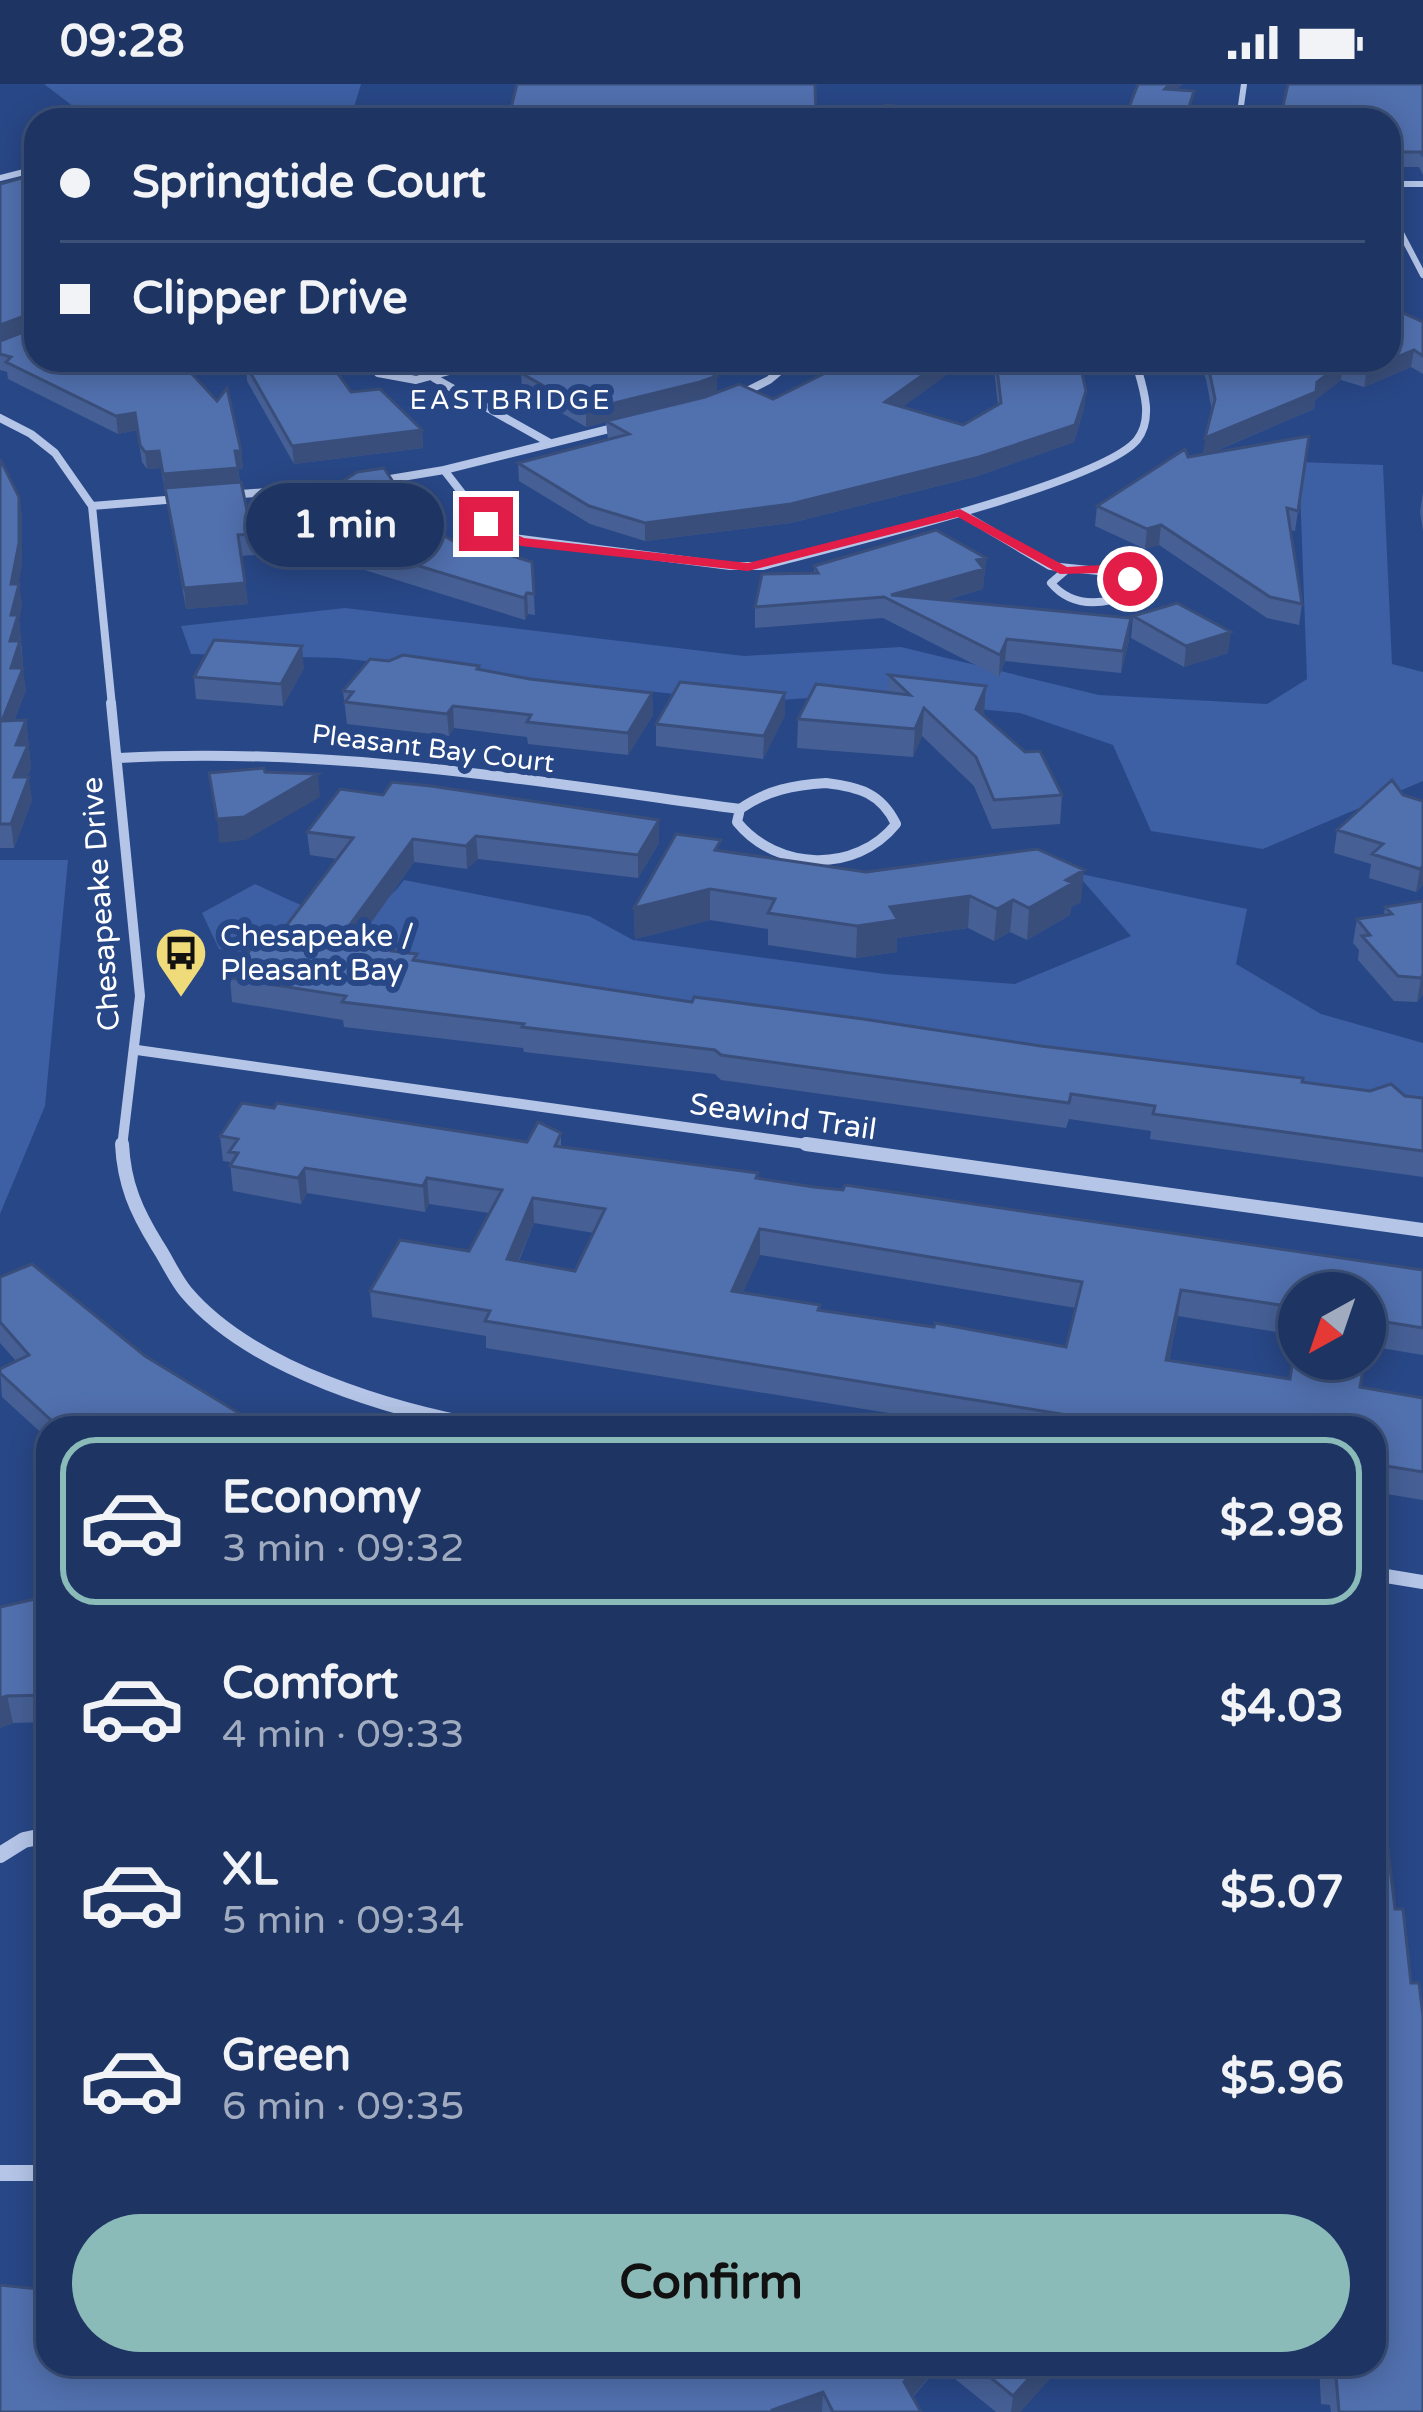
<!DOCTYPE html>
<meta charset="utf-8">
<style>
body{margin:0;font-family:"Varela Round",sans-serif;background:#263d6a;color:#f1f3f6;height:100vh;display:flex;flex-direction:column;font-size:45px;white-space:nowrap}
*{box-sizing:border-box;margin:0}
p{font-size:39px;color:#a1abbf}
.icon{flex:none;width:66px;height:66px;fill:none;stroke:currentColor;stroke-width:2;stroke-linecap:round;stroke-linejoin:round}
.map{position:relative;flex:1;overflow:hidden}
.drawer{position:absolute;left:36px;top:1332px;width:1350px;height:960px;display:flex;flex-direction:column;background:#1e3564;border-radius:36px;box-shadow:0 6px 30px #0003,0 0 0 3px #3c5078}
.drawer>*{flex:none}
.top-card{position:absolute;left:24px;top:24px;width:1377px;height:264px;border-radius:36px;box-shadow:0 6px 30px #0003,0 0 0 3px #3c5078;display:grid;align-content:center;height:264px;padding:0 36px;background:#1e3564}
.needle{width:78px;rotate:220deg}
.controls{position:absolute;left:1278px;top:1188px;display:grid;gap:24px}
.controls a{display:grid;place-items:center;width:108px;height:108px;border-radius:50%;background:#1e3564;box-shadow:0 6px 30px #0003,0 0 0 3px #3c5078;font-size:60px}
.end{position:absolute;width:54px;height:54px;margin:-27px;border:15px solid #e11d48;background:#fff;box-shadow:0 0 0 6px #fff}
.from{border-radius:50%}
.bubble{position:absolute;height:84px;border-radius:42px;background:#1e3564;box-shadow:0 6px 30px #0003,0 0 0 3px #3c5078;font-size:39px;font-weight:700;line-height:84px;text-align:center}
.top-card b{display:flex;align-items:center;gap:42px;height:114px;font-size:45px}
.top-card b+b{border-top:3px solid #3c5078}
.top-card i{width:30px;height:30px;background:#f1f3f6}
ul{padding:21px 0 0;list-style:none}
li{display:flex;align-items:center;gap:36px;height:168px;margin:0 24px 18px;padding:0 12px;border:6px solid transparent;border-radius:36px}
li div{flex:1}
li b{display:block;font-size:45px}
li em{font-style:normal;font-weight:700}
li.selected{border-color:#8bbbb9}
li>.icon{width:108px;height:108px;stroke-width:1.5}
.cta{display:flex;gap:24px;margin-top:auto;padding:24px 36px}
.cta a{flex:1;height:138px;border-radius:72px;background:#8bbbb9;color:#111;font-size:48px;font-weight:700;line-height:138px;text-align:center}
.status{display:flex;justify-content:space-between;align-items:center;height:84px;padding:0 60px;background:#1e3564;direction:ltr}
.status svg{height:33px;fill:currentColor}
.map>svg:first-child{display:block}
</style>
<div class="status"><b>09:28</b><svg viewBox="0 0 49 12"><path d="M0 12V9h3v3zM5 12V6h3v6zM10 12V3h3v9zM15 12V0h3v12zM26 1h20v11H26zM47 4h2v5h-2z"/></svg></div>
<div class="map">
<svg width="1423" height="2328" viewBox="0 0 1423 2328">
<rect width="100%" height="100%" fill="#284786"/>
<path fill="#3d5fa3" d="M44,0h317l-11,36h-259z
M1299,378l84,3 9,199 31,8v109l-160,68 -112,-18 -38,-86 -93,-32 -182,-17 -88,6 -412,-44 -147,-4 -10,-28 164,-18 399,48 157,-9 198,48 168,9 40,-25z
M0,776h68l-23,246 -45,108z
M1076,789l171,36 -11,55 85,50 102,29v61l-1204,-155 -17,-36 53,-29c58,26 103,58 149,-4l185,36 44,24 252,34 130,10 116,-48z"/>
<g fill="none" stroke-linecap="round" stroke-linejoin="round">
<path stroke="#b4c5e8" stroke-width="6" d="M1239,36l5,-36
M0,94l36,-9
M1389,100h34
M1389,126l34,65"/>
<path stroke="#b4c5e8" stroke-width="8" d="M379,276l-5,8 4,5 38,7 37,-10v-10
M434,294l116,65
M739,311l30,-15 24,-20
M0,334l31,16 24,19 37,53 20,200
M444,386l42,54 19,13 225,29h33c68,-19 338,-82 374,-126 18,-23 5,-55 -2,-80
M378,397l66,-11 177,-44
M228,411l118,-9
M92,422l86,-7
M961,429l89,53 68,7 16,12 -3,9c-28,11 -59,14 -80,-11l14,-12"/>
<path stroke="#b4c5e8" stroke-width="10" d="M111,619l29,293 -18,151
M119,674c210,-12 414,23 621,51
M826,699c33,4 55,10 70,41 -40,50 -119,47 -159,-2l3,-13c27,-19 54,-24 86,-26z
M137,966l690,97"/>
<path stroke="#b4c5e8" stroke-width="14" d="M122,1060c2,40 14,67 35,101 10,15 18,34 29,47 66,78 208,119 305,136
M806,1060l617,86
M1374,1490l49,8"/>
<path stroke="#b4c5e8" stroke-width="16" d="M0,1771l24,-15 24,-5
M0,2089h48"/>
</g>
<path fill="#466096" fill-rule="evenodd" d="M1423,0v91l-4,-8h-30v-47z
M36,90v186l205,91 2,17 -5,1 2,13 12,52 3,21 -14,1 7,48 -62,5 -25,-141 -14,1 -5,-7 -5,-32 -19,4 -110,-55 -1,-7 -7,-2v-186z
M1401,228l22,10v52l-12,-7 -47,20 -23,-7 -26,20 -1,9 -103,44 98,-17 -14,95 -4,-1 11,74 -3,21 -32,-7 -108,-73 -14,4 -50,-23 2,-20 91,-49 15,-3 9,-43 -6,-32 -8,-19h191z
M509,276h213l-4,5 -11,6 10,21 56,7 58,-29 11,-10h125l-65,47 61,18 35,-20 -5,-45h86l7,31 -2,17 -10,34 -96,34 -187,47 -146,18 -55,-17 -71,-43 -1,-18 90,-23 -2,-18 -20,5 -64,-37 -1,-17 8,-2z
M246,281l105,27 71,38 1,18 -129,16 -47,-83z
M0,375l19,38 3,20v47l-4,20 4,21 -3,14 4,44 -1,5 4,22 -12,31 12,-1 5,48 -4,9 5,23 -18,48h-14z
M1423,408v39l-3,-19z
M317,414l101,22v10l47,18 67,14 3,53 -7,-1 -3,6 -167,-52 -1,-21 40,-11 -79,-17z
M986,474l-3,31 -37,11 183,40 -8,33 -116,-12 -6,16 -116,-59 -128,10v-21l59,-34v-7z
M1133,532l95,37 -44,14 -53,-29z
M304,584l-21,38 -87,-7 -2,-22z
M480,585l50,10 122,14 1,22 -25,40 -100,-11 -1,-7 -73,-9 -5,8 -102,-12 -4,-33z
M889,591l94,40 79,80 -2,29 -68,5 -18,-43 -52,-50 -9,21 -116,-9 1,-29 90,-26z
M785,631l-22,44 -107,-13v-22z
M383,711l276,25v23l-21,35 -160,-19 -11,10 -53,-7 -55,78 37,5v6l21,3v6l275,42 731,96v79l-273,-38 1,-8 -82,-12 -3,9 -345,-48 -6,-6 -191,-22 -1,-4 -179,-21 -1,-7 -111,-18 -2,-24 47,-40 60,-79 -27,-4 -3,-23z
M1403,711l20,6v84l-7,7 -47,-14 2,-14 -37,-11 3,-23z
M721,767l145,21 215,30 -10,5 -1,8 -43,25 -17,-8 -16,9 -26,-13 -71,10v14l-41,6 -88,-13v-16l-58,-9 -75,19 -1,-31z
M1423,817v93l-6,8 -23,-1 -36,-41 1,-10 -6,-7 4,-24 27,-4 1,-8z
M561,1049v14l197,26v5l665,92v85l-42,-7 -1,5 -14,-2 -6,36 63,11v102l-49,-8v-64h-393l-495,-80v-12l-114,-19 -2,-26 99,-40 20,-38 -60,-9 -4,8 -118,-19 -6,11 -68,-13 -3,-29 -7,-1 -3,-25 307,6zM534,1139l60,10 -19,38 -56,-10zM760,1171l316,53 -10,39 -246,-37v-5l-77,-13zM1178,1232l111,18 -1,5 8,1 -6,39 -121,-19z
M0,1193l145,79 97,59 33,13h-227v11l-46,-42 -2,-28 16,-8 -16,-18z
M48,1512v126l-35,1 -13,5v-121z
M48,2280h1015l-43,48h-24l-57,-46 -26,31 8,15h-921z
M1319,2280h55l49,48h-92l-1,-7 -9,-1z"/>
<path fill="#394e7a" d="M1170,0h13l-19,19 1,-14z
M32,229l2,16 -34,13v-17z
M1414,266l-3,17 -47,20 3,-17z
M698,276h24l-4,5 -28,16v-17z
M944,276h23l-82,60v-18z
M1343,279l-2,17 -26,20 2,-18z
M717,292v16l-17,7 -114,28v-17z
M1086,307l-2,17 -10,34 -96,34 -187,47 -146,18v-18z
M1316,308l-2,17 -111,47 2,-18z
M135,329l2,17 -19,4 -2,-18z
M422,346l1,18 -129,16 -2,-18z
M159,367l2,17 -14,1 -2,-17z
M235,367h6l2,17 -5,1 2,17 -75,6 -2,-18z
M19,413l3,20v47l-6,31 3,-11 3,21 -3,14 2,17 -1,5 3,22 -5,16 5,-11 3,22 -21,53 -3,-22 9,-53v-84z
M1161,441l-2,20 -14,4 2,-20z
M986,474l-3,31 -72,21 -20,-15z
M245,499l3,21 -62,5 -2,-21z
M527,509l1,21 -3,6 -1,-22z
M1131,534l-2,22 -8,33 2,-22z
M1231,548l-3,21 -44,14 2,-21z
M1007,555l-2,22 -6,16 1,-22z
M302,562l2,22 -21,38 -2,-22z
M986,602l-2,28 -10,23 2,-28z
M652,609l1,22 -25,40v-22z
M785,609v22l-22,44 1,-23z
M453,622l1,22 -5,8 -2,-22z
M924,624l-2,28 -9,21 2,-28z
M26,636l5,48 -13,32 -4,-23 2,-32z
M318,690l2,23 -74,43 -27,3 -2,-24z
M29,693l3,23 -18,48 -3,-24z
M659,736v23l-21,35v-23z
M476,752l2,23 -11,10 -1,-23z
M413,755l1,23 -70,99 -3,-24z
M1423,782v19l-7,7 4,-23z
M1084,786l-3,32 -10,5 -1,8 -43,25 2,-32 37,-28z
M710,805v31l-75,19 -1,-31z
M970,812l-2,32 -71,10v14l-41,6 1,-32 33,-19z
M1013,816l-3,32 -16,9 3,-32z
M1423,891v19l-6,8 4,-24z
M305,1084l2,25 -6,11 -3,-26z
M427,1094l2,26 -4,8 -2,-26z
M533,1114l1,25 -26,62 -1,-26z
M760,1145v26l-28,62v-26z
M1181,1206l-3,26 -15,70 3,-26z
M7,1612l6,27 -13,5v-30z
M920,2280h20l-38,45 2,-27z
M1042,2280h21l-43,48h-9l2,-16z
M823,2308l-1,20h-50v-2z"/>
<path fill="#5170ae" stroke="#394e7a" stroke-width="3" fill-rule="evenodd" d="M517,0h298l1,36h-308z
M1138,0h32l-5,5 29,2 -9,29h-61z
M1288,0h135v72l-2,-4h-32v-32h-109z
M885,21l34,3v6l53,6h-126l-1,-10 34,3z
M36,90v140l-4,-1 -32,12v-141z
M1389,210l12,18 22,10v34l-9,-6 -47,20 -24,-7 -26,19 -1,10 -111,46 10,-39 -8,-39h182z
M36,243v33h143l38,41 10,-13 14,63h-6l3,17 -75,6 -4,-23 -14,1 -5,-7 -5,-32 -19,3 -110,-54 5,-5 -11,-3v-13z
M250,276h78l23,32 29,-3 42,41 -130,16 -46,-81z
M538,276h160l-8,4 27,12 -17,6 -114,28 -65,-37 28,-7z
M842,276h102l-59,42 78,23 38,-22 -5,-43h83l7,31 -11,34 -96,32 -188,47 -146,19 -56,-17 -71,-43 111,-29 -23,-13 99,-24 34,-13 34,15 58,-29z
M1309,352l-11,75 -11,-3 15,96 -32,-7 -109,-72 -14,4 -50,-23 88,-57 3,8z
M0,375l19,38v46l-8,41h8l-8,31h7l-8,26h10l-9,27h12l-21,53 24,-1 -10,25h12l-14,32h15l-18,47h-11z
M384,384l34,52 -101,-22 40,-26z
M241,398l11,52 -14,1 7,48 -61,5 -19,-100z
M429,443l36,21 7,-4 60,18 2,32 -7,-1 -3,5 -167,-51z
M936,446l50,28 -9,2 7,9 -93,26 240,23 -8,33 -116,-12 -7,16 -116,-58 -129,10 7,-33 56,-1 -4,-7z
M1177,519l54,29 -45,14 -53,-30z
M214,556l88,6 -21,38 -87,-7z
M403,571l76,11 -2,3 53,10 122,14 -24,40 -101,-11 4,-7 -78,-9 -6,8 -102,-12 8,-10 -10,-1 27,-32 19,2z
M889,591l97,11 -10,23 49,43 15,-1 22,44 -68,5 -18,-43 -52,-49 -9,21 -117,-10 18,-35 94,11z
M680,598l105,11 -21,43 -108,-12z
M264,684l1,4 53,2 -74,43 -27,2 -8,-46z
M1392,696l11,15 20,6v65l-3,3 -48,-15 11,-10 -46,-14z
M392,698l39,4 228,34 -21,35 -162,-19 -10,10 -53,-7 -72,98 55,8 -4,6 25,3 -4,6 279,42 2,-5 169,22 178,27 262,32 -1,4 68,9 21,-7 14,12 18,2v53l-270,-37 2,-8 -84,-12 -2,9 -348,-48 -6,-5 -193,-23 2,-3 -182,-22 4,-6 -116,-18 31,-43 16,3 76,-100 -46,-6 33,-43 43,6z
M676,750l45,6 -6,10 151,22 171,-23 47,21 -18,10 7,3 -44,25 -16,-8 -16,9 -27,-13 -80,11 8,13 -41,6 -89,-13 7,-14 -65,-10 -76,19z
M1423,817v74l-2,3 -23,-2 -36,-40 8,-1 -13,-16 35,-5 -7,-7z
M242,1019l32,5 3,-5 250,39 11,-20 23,11 -6,13 203,27 -2,5 58,9 29,3 2,-5 578,85v58l-37,-6 -1,5 -15,-2 -5,32v-64h-66v21l-7,-1 1,-6 -112,-17 -15,70 124,19 9,-60v40h66l-5,28 63,11v74l-49,-8v-36h-226l-663,-107 5,-10 -120,-20 30,-51 69,11 33,-61 -75,-12 -4,8 -118,-18 -7,10 -68,-12 8,-13 -9,-1 9,-13 -18,-3zM533,1114l72,11 -30,62 -68,-12zM760,1145l322,53 -16,65 -131,-24 -1,4 -116,-17 2,-5 -88,-14z
M32,1180l113,92 97,59 33,13h-222l-5,-3 5,-3 -53,-49v-4l29,-14 -29,-33v-45z
M48,1512v99l-41,1 -7,2v-91z
M1374,1722l4,34 9,1 8,68h8l8,74h8l4,33v396h-84l-3,-35h-8l-1,-13h47z
M0,2201l48,5v74h872l-16,18 17,30h-88l-10,-20 -51,18v2h-772z
M974,2280h68l-29,32z"/>
<path fill="#e11d48" d="M960,425l107,58 35,-2 34,14 -6,4 -29,-10 -41,1 -102,-57 -210,54 -227,-25 -42,-22 11,-2 34,16 224,25z"/>
<defs>
<g id="bus-pin" transform="scale(2.7)"><path d="M0 17L-7.5 6A9.5 9.5 0 1 1 7.5 6Z" fill="#efdb7a" stroke="#284786"/><path d="M-5-6H5V4H4V6H2V4H-2V6H-4V4H-5ZM-3.5-4V0h7V-4ZM-3.5 1.2v1.5H-2V1.2ZM2 1.2v1.5H3.5V1.2Z" fill="#111"/></g>
</defs>
<g fill-rule="evenodd">
<use href="#bus-pin" x="181" y="869"/>
</g>
<g text-anchor="middle" dominant-baseline="central" stroke-width="12" stroke-linejoin="round" paint-order="stroke">
<g font-size="27" letter-spacing="3" fill="#fff" stroke="#284786">
<text x="511" y="316">EASTBRIDGE</text>
</g>
<g font-size="27" fill="#fff" stroke="#284786">
<text transform="translate(433 665) rotate(7)">Pleasant Bay Court</text>
</g>
<g font-size="30" fill="#fff" stroke="#284786">
<text transform="translate(101 820) rotate(-94)">Chesapeake Drive</text>
<text transform="translate(783 1033) rotate(8)">Seawind Trail</text>
</g>
<g font-size="30" fill="#fff" stroke="#284786" text-anchor="start">
<text x="220" y="852">Chesapeake /<tspan x="220" dy="34">Pleasant Bay</tspan></text>
</g>
</g>
</svg>
<div class="controls">
<a><svg class="needle" viewBox="-14 -14 28 28"><path d="M0-13l5 13h-10z" fill="#e53935"/><path d="M0 13l5-13h-10z" fill="#a1abbf"/></svg></a>
</div>
<i class="end from" style="left:1130px;top:495px"></i>
<i class="end" style="left:486px;top:440px"></i>
<div class="bubble" style="left:246px;top:399px;width:198px">1 min</div>
<div class="top-card">
<b><i class="from"></i>Springtide Court</b>
<b><i></i>Clipper Drive</b>
</div>
<section class="drawer">
<ul>
<li class="selected"><svg class="icon" aria-label="car" viewBox="0 0 24 24"><path d="M5 17H2v-5l4-1 3-4h7l3 4 3 1v5h-3M9 17h6M6 11h13"/><circle cx="7" cy="17" r="2"/><circle cx="17" cy="17" r="2"/></svg><div><b>Economy</b><p>3 min · 09:32</p></div><em>$2.98</em></li>
<li><svg class="icon" aria-label="car" viewBox="0 0 24 24"><path d="M5 17H2v-5l4-1 3-4h7l3 4 3 1v5h-3M9 17h6M6 11h13"/><circle cx="7" cy="17" r="2"/><circle cx="17" cy="17" r="2"/></svg><div><b>Comfort</b><p>4 min · 09:33</p></div><em>$4.03</em></li>
<li><svg class="icon" aria-label="car" viewBox="0 0 24 24"><path d="M5 17H2v-5l4-1 3-4h7l3 4 3 1v5h-3M9 17h6M6 11h13"/><circle cx="7" cy="17" r="2"/><circle cx="17" cy="17" r="2"/></svg><div><b>XL</b><p>5 min · 09:34</p></div><em>$5.07</em></li>
<li><svg class="icon" aria-label="car" viewBox="0 0 24 24"><path d="M5 17H2v-5l4-1 3-4h7l3 4 3 1v5h-3M9 17h6M6 11h13"/><circle cx="7" cy="17" r="2"/><circle cx="17" cy="17" r="2"/></svg><div><b>Green</b><p>6 min · 09:35</p></div><em>$5.96</em></li>
</ul>
<div class="cta"><a>Confirm</a></div>
</section>
</div>
